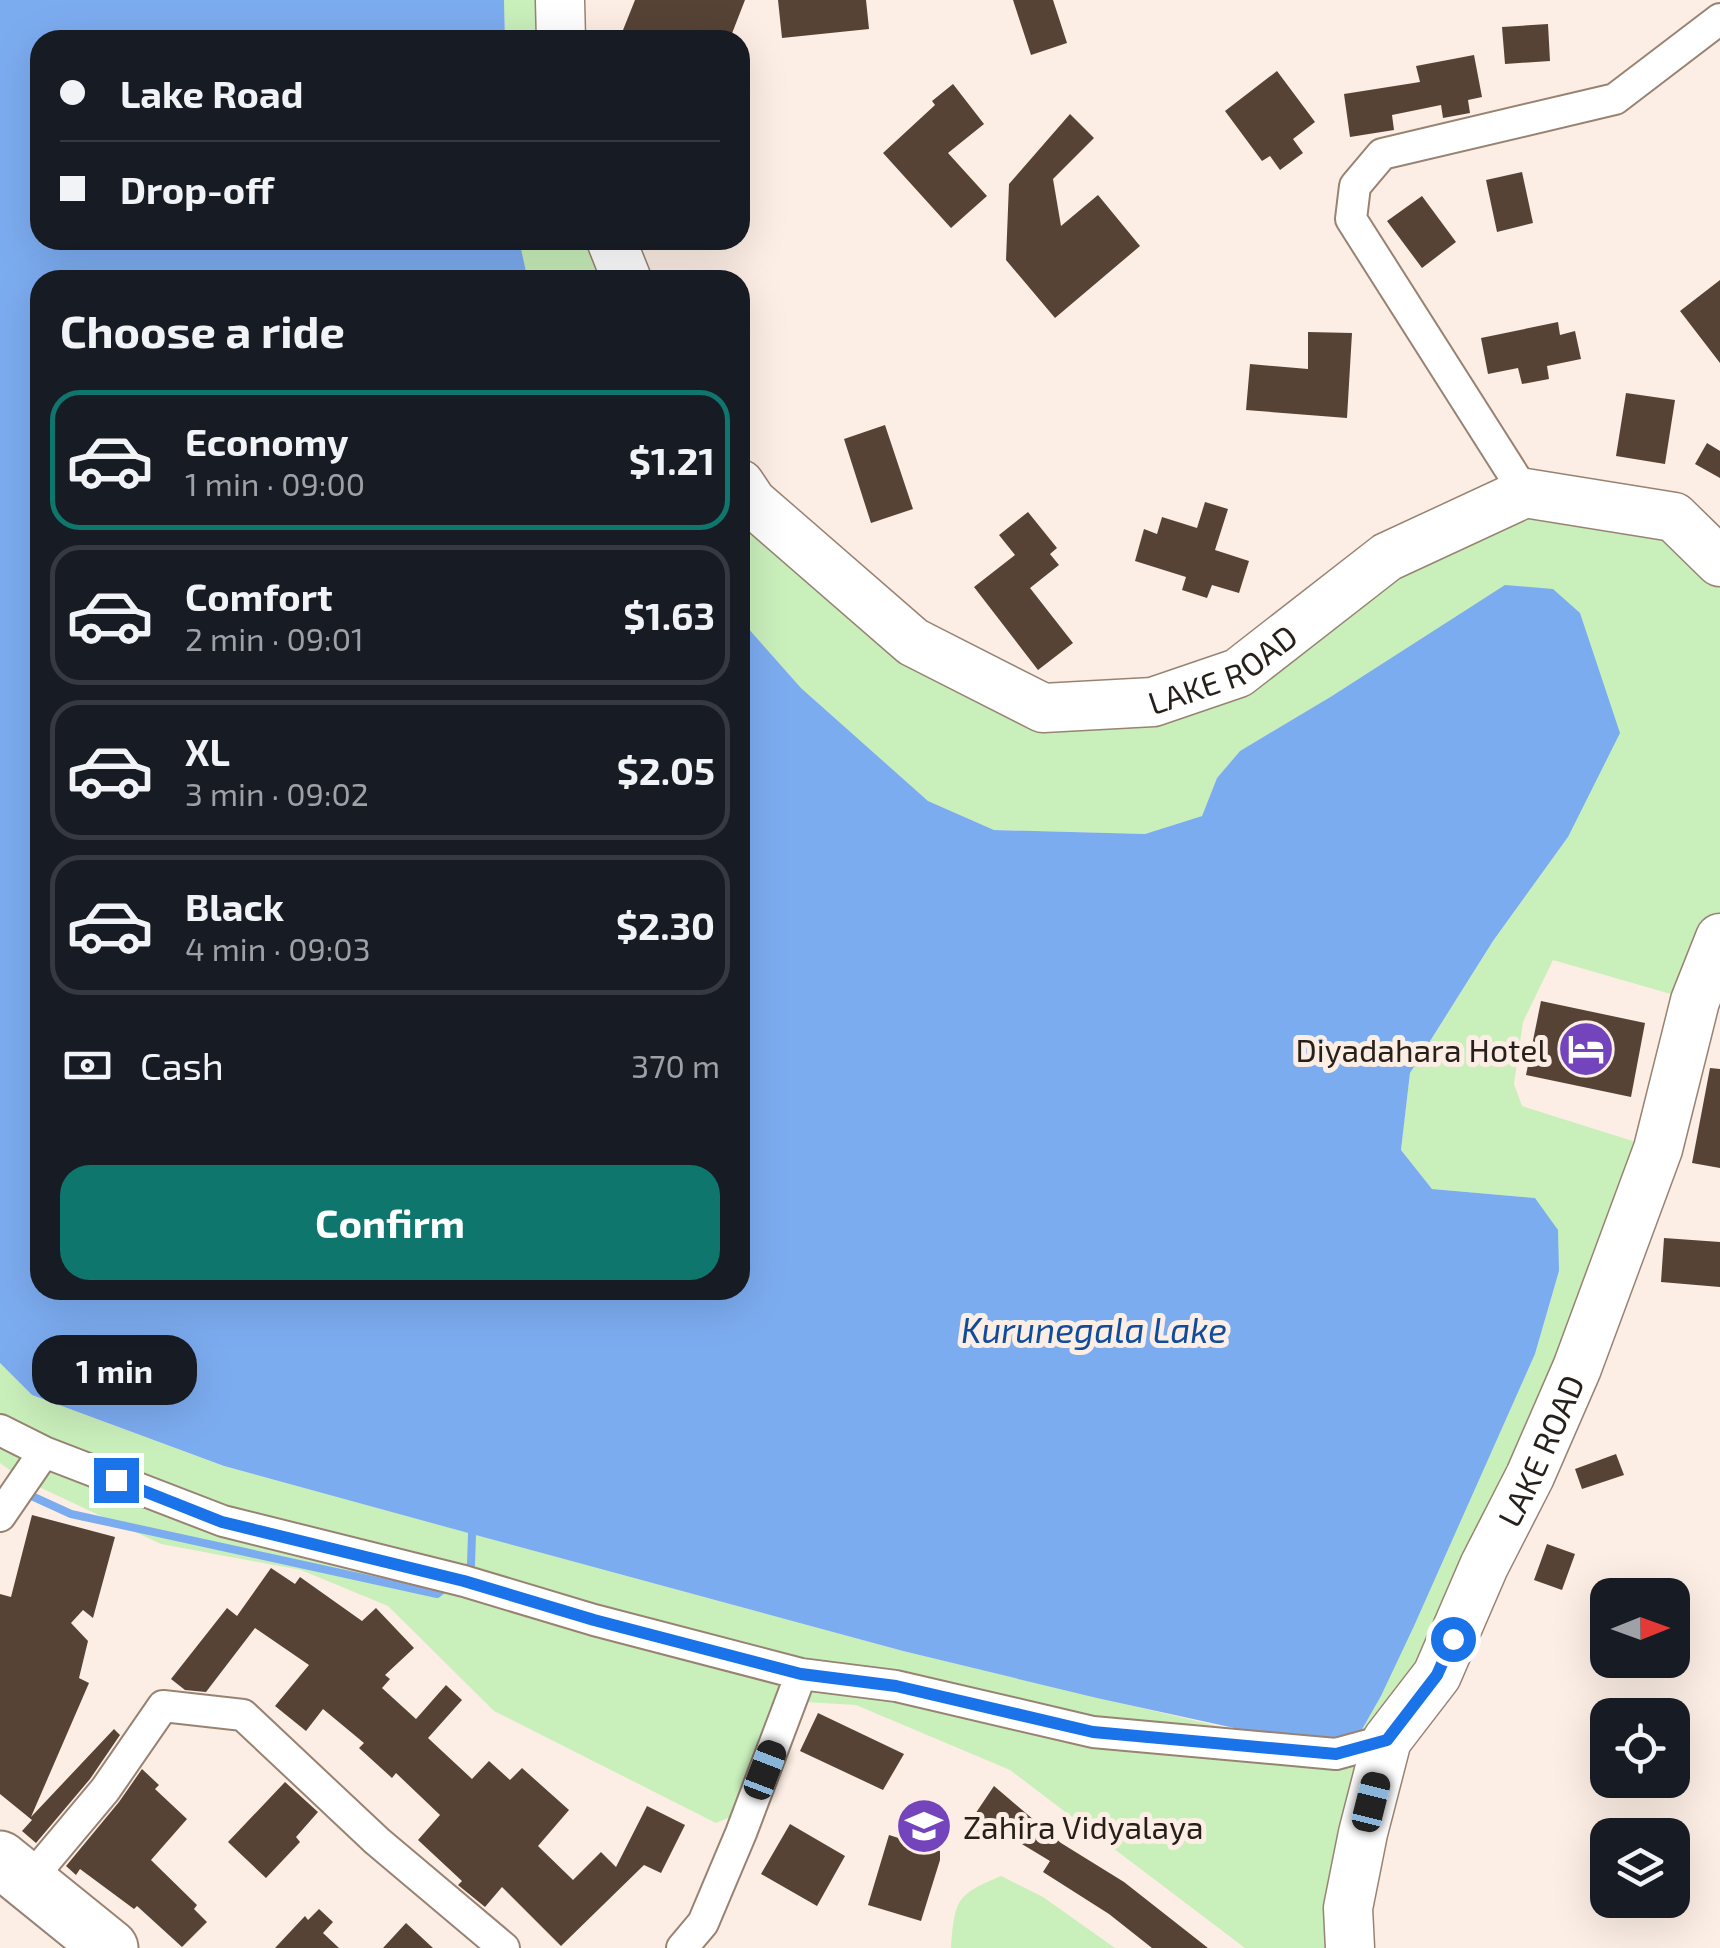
<!DOCTYPE html>
<meta charset="utf-8">
<style>
body{margin:0;font-family:"Exo 2",sans-serif;background:#20242c;color:#f1f3f6;height:100vh;display:flex;flex-direction:column;font-size:38px;white-space:nowrap}
*{box-sizing:border-box;margin:0}
p{font-size:32px;color:#9ea1a6}
.icon{flex:none;width:55px;height:55px;fill:none;stroke:currentColor;stroke-width:2;stroke-linecap:round;stroke-linejoin:round}
.map{position:relative;flex:1;overflow:hidden}
.sheet{position:absolute;left:30px;top:270px;width:720px;height:1030px;display:flex;flex-direction:column;background:#171b24;border-radius:30px;box-shadow:0 10px 40px #0002}
.sheet>*{flex:none}
.banner{position:absolute;left:30px;top:30px;width:720px;height:220px;border-radius:30px;box-shadow:0 10px 40px #0002;display:grid;align-content:center;height:220px;padding:0 30px;background:#171b24}
.needle{width:65px;rotate:89deg}
.buttons{position:absolute;left:1590px;top:1578px;display:grid;gap:20px}
.buttons a{display:grid;place-items:center;width:100px;height:100px;border-radius:20px;background:#171b24;box-shadow:0 10px 40px #0002;font-size:50px}
.end{position:absolute;width:45px;height:45px;margin:-22px;border:12px solid #1a73e8;background:#fff;box-shadow:0 0 0 5px #fff}
.from{border-radius:50%}
.bubble{position:absolute;height:70px;border-radius:30px;background:#171b24;box-shadow:0 10px 40px #0002;font-size:32px;font-weight:700;line-height:70px;text-align:center}
.car{position:absolute;width:30px;height:60px;margin:-30px -15px;border-radius:12px;box-shadow:0 0 8px 2px #0007;background:linear-gradient(#222 24%,#8ab4d8 0 40%,#222 0 76%,#8ab4d8 0 86%,#222 0)}
.banner b{display:flex;align-items:center;gap:35px;height:95px;font-size:38px}
.banner b+b{border-top:2px solid #363941}
.banner i{width:25px;height:25px;background:#f1f3f6}
ul{padding:0;list-style:none}
li{display:flex;align-items:center;gap:30px;height:140px;margin:0 20px 15px;padding:0 10px;border:5px solid #363941;border-radius:30px}
li div{flex:1}
li b{display:block;font-size:38px}
li em{font-style:normal;font-weight:700}
li.on{border-color:#0f766e}
li>.icon{width:90px;height:90px;stroke-width:1.5}
h2{padding:0 30px;font-size:45px;line-height:120px}
.pay{display:flex;align-items:center;gap:25px;height:110px;padding:0 30px;font-size:38px}
.pay p{margin-inline-start:auto}
.cta{display:flex;gap:20px;margin-top:auto;padding:20px 30px}
.cta a{flex:1;height:115px;border-radius:30px;background:#0f766e;color:#fff;font-size:40px;font-weight:700;line-height:115px;text-align:center}
.map>svg:first-child{display:block}
</style>
<div class="map">
<svg width="1720" height="1948" viewBox="0 0 1720 1948">
<rect width="100%" height="100%" fill="#fceee4"/>
<path fill="#c9efbb" d="M504,0h56l1,40h-56z
M519,240h92l16,40h-99z
M740,484l12,19 291,205 110,-6 372,-209 149,24 46,45v376l-25,63 -142,-41 -30,62 -9,62 8,22 136,43 -271,591 -37,208h-105l-235,-178 -154,-65 -67,-4 -19,6 -23,103 -31,13 -222,-112 -106,-105 -87,-36 -140,-26 -137,-64 -24,-17v-100l32,32 192,71 679,185 432,103 25,-21 21,-37 154,-342 24,-83 -24,-73 -103,-9 -31,-39 9,-77 83,-132 75,-104 -236,-141 -92,55 -23,27 -15,38 -57,18 -151,-4 -66,-29 -127,-113 -61,-69z
M1001,1876l42,21 72,51h-164c4,-49 5,-53 50,-72z"/>
<path fill="#7cacf0" d="M0,0h504l1,40h-465v200h479l9,40h-488v1010h700v-671l61,69 127,113 66,29 151,4 57,-18 15,-38 23,-27 92,-55 173,-111 48,4 27,24 40,120 -52,104 -75,104 -83,132 -9,77 31,39 103,9 23,32 1,41 -24,83 -121,272 -33,70 -21,37 -34,10 -37,-3 -192,-42 -194,-47 -431,-117 -248,-68 -192,-71 -32,-32z"/>
<g fill="none" stroke-linecap="round" stroke-linejoin="round">
<path stroke="#7cacf0" stroke-width="8" d="M25,1493l46,21 366,80 9,-7
M464,1571l7,-6 1,-31"/>
</g>
<path fill="#564335" d="M635,0h110l-14,36 -10,-4 -2,8h-85l2,-5 -13,-5z
M778,0h88l3,29 -87,9z
M1013,0h40l14,43 -36,12z
M1548,24l2,37 -45,3 -3,-37z
M1474,55l8,42 -14,3 2,13 -27,5 -2,-13 -49,10 2,15 -44,7 -6,-43 76,-12 -4,-16z
M1277,71l38,51 -22,17 10,14 -23,17 -10,-14 -8,5 -37,-50z
M953,84l31,40 -36,29 39,43 -36,32 -68,-75 52,-48 -3,-4z
M1070,114l24,24 -41,41 8,47 37,-31 42,51 -85,72 -49,-58 3,-76z
M1522,172l11,51 -36,9 -11,-52z
M1422,196l34,46 -34,26 -35,-47z
M1720,280v83l-40,-52z
M1558,322l2,13 15,-4 6,28 -34,7 2,13 -27,5 -4,-16 -30,6 -7,-36z
M1308,332l44,1 -5,85 -101,-8 4,-46 58,5z
M1626,393l49,7 -10,64 -49,-8z
M885,425l28,84 -42,14 -27,-84z
M1707,443l13,8v27l-25,-14z
M1205,502l23,7 -13,41 34,11 -10,32 -27,-8 -5,13 -25,-8 4,-13 -51,-16 9,-32 13,5 5,-17 35,11z
M1028,512l29,36 -7,6 9,11 -29,23 43,55 -35,27 -64,-83 41,-32 -16,-20z
M1541,1001l104,22 -14,74 -105,-22z
M1710,1068l10,1v99l-28,-5z
M1664,1238l56,4v45l-59,-5z
M1616,1454l8,21 -42,14 -7,-20z
M32,1515l83,22 -22,81 -10,-8 -12,13 17,18 -9,37 10,5 -58,134 83,-88 6,6 -30,44 -54,64 -14,-12 10,-11 -32,-26v-200l11,3z
M1547,1544l28,10 -13,36 -28,-10z
M271,1568l24,16 5,-7 62,44 14,-13 38,40 -29,27 5,4 -8,9 34,31 30,-34 16,15 -34,38 44,41 17,-18 21,19 12,-12 47,42 -31,36 35,34 28,-28 15,15 31,-61 38,19 -24,48 -17,-8 -83,81 -59,-59 -17,20 -27,-22 4,-4 -44,-41 22,-25 -44,-42 -4,5 -33,-30 5,-5 -41,-34 -17,22 -31,-25 34,-41 -54,-37 -49,64 -21,-2 -14,-11 56,-71 10,8z
M818,1713l86,41 -21,36 -83,-39z
M142,1769l17,16 -4,4 32,30 -36,41 46,45 -3,4 13,13 -25,25 -45,-41 -3,3 -54,-40 -4,6 -10,-9 53,-64z
M285,1782l33,30 -22,25 4,5 -34,36 -38,-36z
M994,1786l67,57 63,39 84,66h-56l-43,-34 -66,-42 7,-11 -61,-37 -1,16 -23,-11z
M790,1824l55,32 -28,50 -56,-32z
M889,1835l51,16v9l-19,61 -53,-16z
M319,1909l14,13 -10,11 16,15h-64l30,-32 3,4z
M406,1923l27,25h-50z"/>
<g fill="none" stroke-linecap="round" stroke-linejoin="round">
<g stroke="#988373" stroke-width="34">
<path id="street" d="M1525,493l-174,-274 4,-33 27,-32 233,-55 105,-80
M0,1430l44,22 179,69 241,60 130,39 207,54 95,12 197,46 243,22 51,-14
M0,1516l44,-64
M22,1889l83,-99 58,-84 80,9 134,126 127,107
M682,1948l21,-25 38,-90 60,-159"/>
</g>
<g stroke="#988373" stroke-width="51">
<g id="primary">
<path d="M560,0l1,40"/>
<path d="M611,240l16,40"/>
<path id="s1" d="M740,484l12,18 161,140 130,66 110,-6 85,-29 149,-116 138,-64 149,24 46,45"/>
<path id="s2" d="M1350,1948l-2,-40 15,-75 24,-93 50,-65 47,-109 46,-90 47,-108 81,-219 37,-148 25,-63"/>
</g>
</g>
<g stroke="#988373" stroke-width="59">
<path id="highway" d="M0,1859l110,89"/>
</g>
<use href="#street" stroke="#fff" stroke-width="30"/>
<use href="#primary" stroke="#fff" stroke-width="48"/>
<use href="#highway" stroke="#fff" stroke-width="55"/>
</g>
<g fill="none" stroke-linecap="round" stroke-linejoin="round">
<path stroke="#1a73e8" stroke-width="12" d="M116,1480l106,42 242,59 130,39 207,54 95,12 197,46 243,22 51,-14 50,-65 16,-36"/>
</g>
<defs>
<g id="hotel-disc" transform="scale(2.875)"><circle r="9.5" fill="#7344bc" stroke="#fceee4"/><path d="M-6-4.5h1.5V1H6V5H4.5V3h-9V5H-6ZM-4 0a1.8 1.8 0 1 1 3.6 0ZM.5 0V-2.5h3Q6-2.5 6 0Z" fill="#fff"/></g>
<g id="school-disc" transform="scale(2.875)"><circle r="9.5" fill="#7344bc" stroke="#fceee4"/><path d="M0-5L7-2L0 1L-7-2ZM-4 1L0 2.5L4 1V4Q0 6-4 4Z" fill="#fff"/></g>
</defs>
<g fill-rule="evenodd">
<use href="#hotel-disc" x="1586" y="1049"/>
<use href="#school-disc" x="924" y="1826"/>
</g>
<g text-anchor="middle" dominant-baseline="central" stroke-width="10" stroke-linejoin="round" paint-order="stroke">
<g font-size="32" fill="#271f19" stroke="#fceee4">
<text stroke="none"><textPath href="#s1" startOffset="568">LAKE ROAD</textPath></text>
<text stroke="none"><textPath href="#s2" startOffset="542">LAKE ROAD</textPath></text>
</g>
<g font-size="32" fill="#271f19" stroke="#fceee4" text-anchor="end">
<text x="1547" y="1049">Diyadahara Hotel</text>
<text x="963" y="1826" text-anchor="start">Zahira Vidyalaya</text>
</g>
<g font-size="35" font-style="italic" fill="#0f4c9b" stroke="#fceee4">
<text x="1094" y="1329">Kurunegala Lake</text>
</g>
</g>
</svg>
<div class="buttons">
<a><svg class="needle" viewBox="-14 -14 28 28"><path d="M0-13l5 13h-10z" fill="#e53935"/><path d="M0 13l5-13h-10z" fill="#9ea1a6"/></svg></a>
<a><svg class="icon" aria-label="locate" viewBox="0 0 24 24"><circle cx="12" cy="12" r="6"/><path d="M12 2v4M12 18v4M2 12h4M18 12h4"/></svg></a>
<a><svg class="icon" aria-label="layers" viewBox="0 0 24 24"><path d="M12 4l9 5-9 5-9-5zM3 14l9 5 9-5"/></svg></a>
</div>
<i class="end from" style="left:1453px;top:1639px"></i>
<i class="end" style="left:116px;top:1480px"></i>
<div class="bubble" style="left:32px;top:1335px;width:165px">1 min</div>
<i class="car" style="left:765px;top:1770px;rotate:21deg"></i>
<i class="car" style="left:1371px;top:1802px;rotate:14deg"></i>
<div class="banner">
<b><i class="from"></i>Lake Road</b>
<b><i></i>Drop-off</b>
</div>
<section class="sheet">
<h2>Choose a ride</h2>
<ul>
<li class="on"><svg class="icon" aria-label="car" viewBox="0 0 24 24"><path d="M5 17H2v-5l4-1 3-4h7l3 4 3 1v5h-3M9 17h6M6 11h13"/><circle cx="7" cy="17" r="2"/><circle cx="17" cy="17" r="2"/></svg><div><b>Economy</b><p>1 min · 09:00</p></div><em>$1.21</em></li>
<li><svg class="icon" aria-label="car" viewBox="0 0 24 24"><path d="M5 17H2v-5l4-1 3-4h7l3 4 3 1v5h-3M9 17h6M6 11h13"/><circle cx="7" cy="17" r="2"/><circle cx="17" cy="17" r="2"/></svg><div><b>Comfort</b><p>2 min · 09:01</p></div><em>$1.63</em></li>
<li><svg class="icon" aria-label="car" viewBox="0 0 24 24"><path d="M5 17H2v-5l4-1 3-4h7l3 4 3 1v5h-3M9 17h6M6 11h13"/><circle cx="7" cy="17" r="2"/><circle cx="17" cy="17" r="2"/></svg><div><b>XL</b><p>3 min · 09:02</p></div><em>$2.05</em></li>
<li><svg class="icon" aria-label="car" viewBox="0 0 24 24"><path d="M5 17H2v-5l4-1 3-4h7l3 4 3 1v5h-3M9 17h6M6 11h13"/><circle cx="7" cy="17" r="2"/><circle cx="17" cy="17" r="2"/></svg><div><b>Black</b><p>4 min · 09:03</p></div><em>$2.30</em></li>
</ul>
<div class="pay"><svg class="icon" aria-label="cash" viewBox="0 0 24 24"><path d="M3 7h18v10H3z"/><circle cx="12" cy="12" r="2"/></svg>Cash<p>370 m</p></div>
<div class="cta"><a>Confirm</a></div>
</section>
</div>
